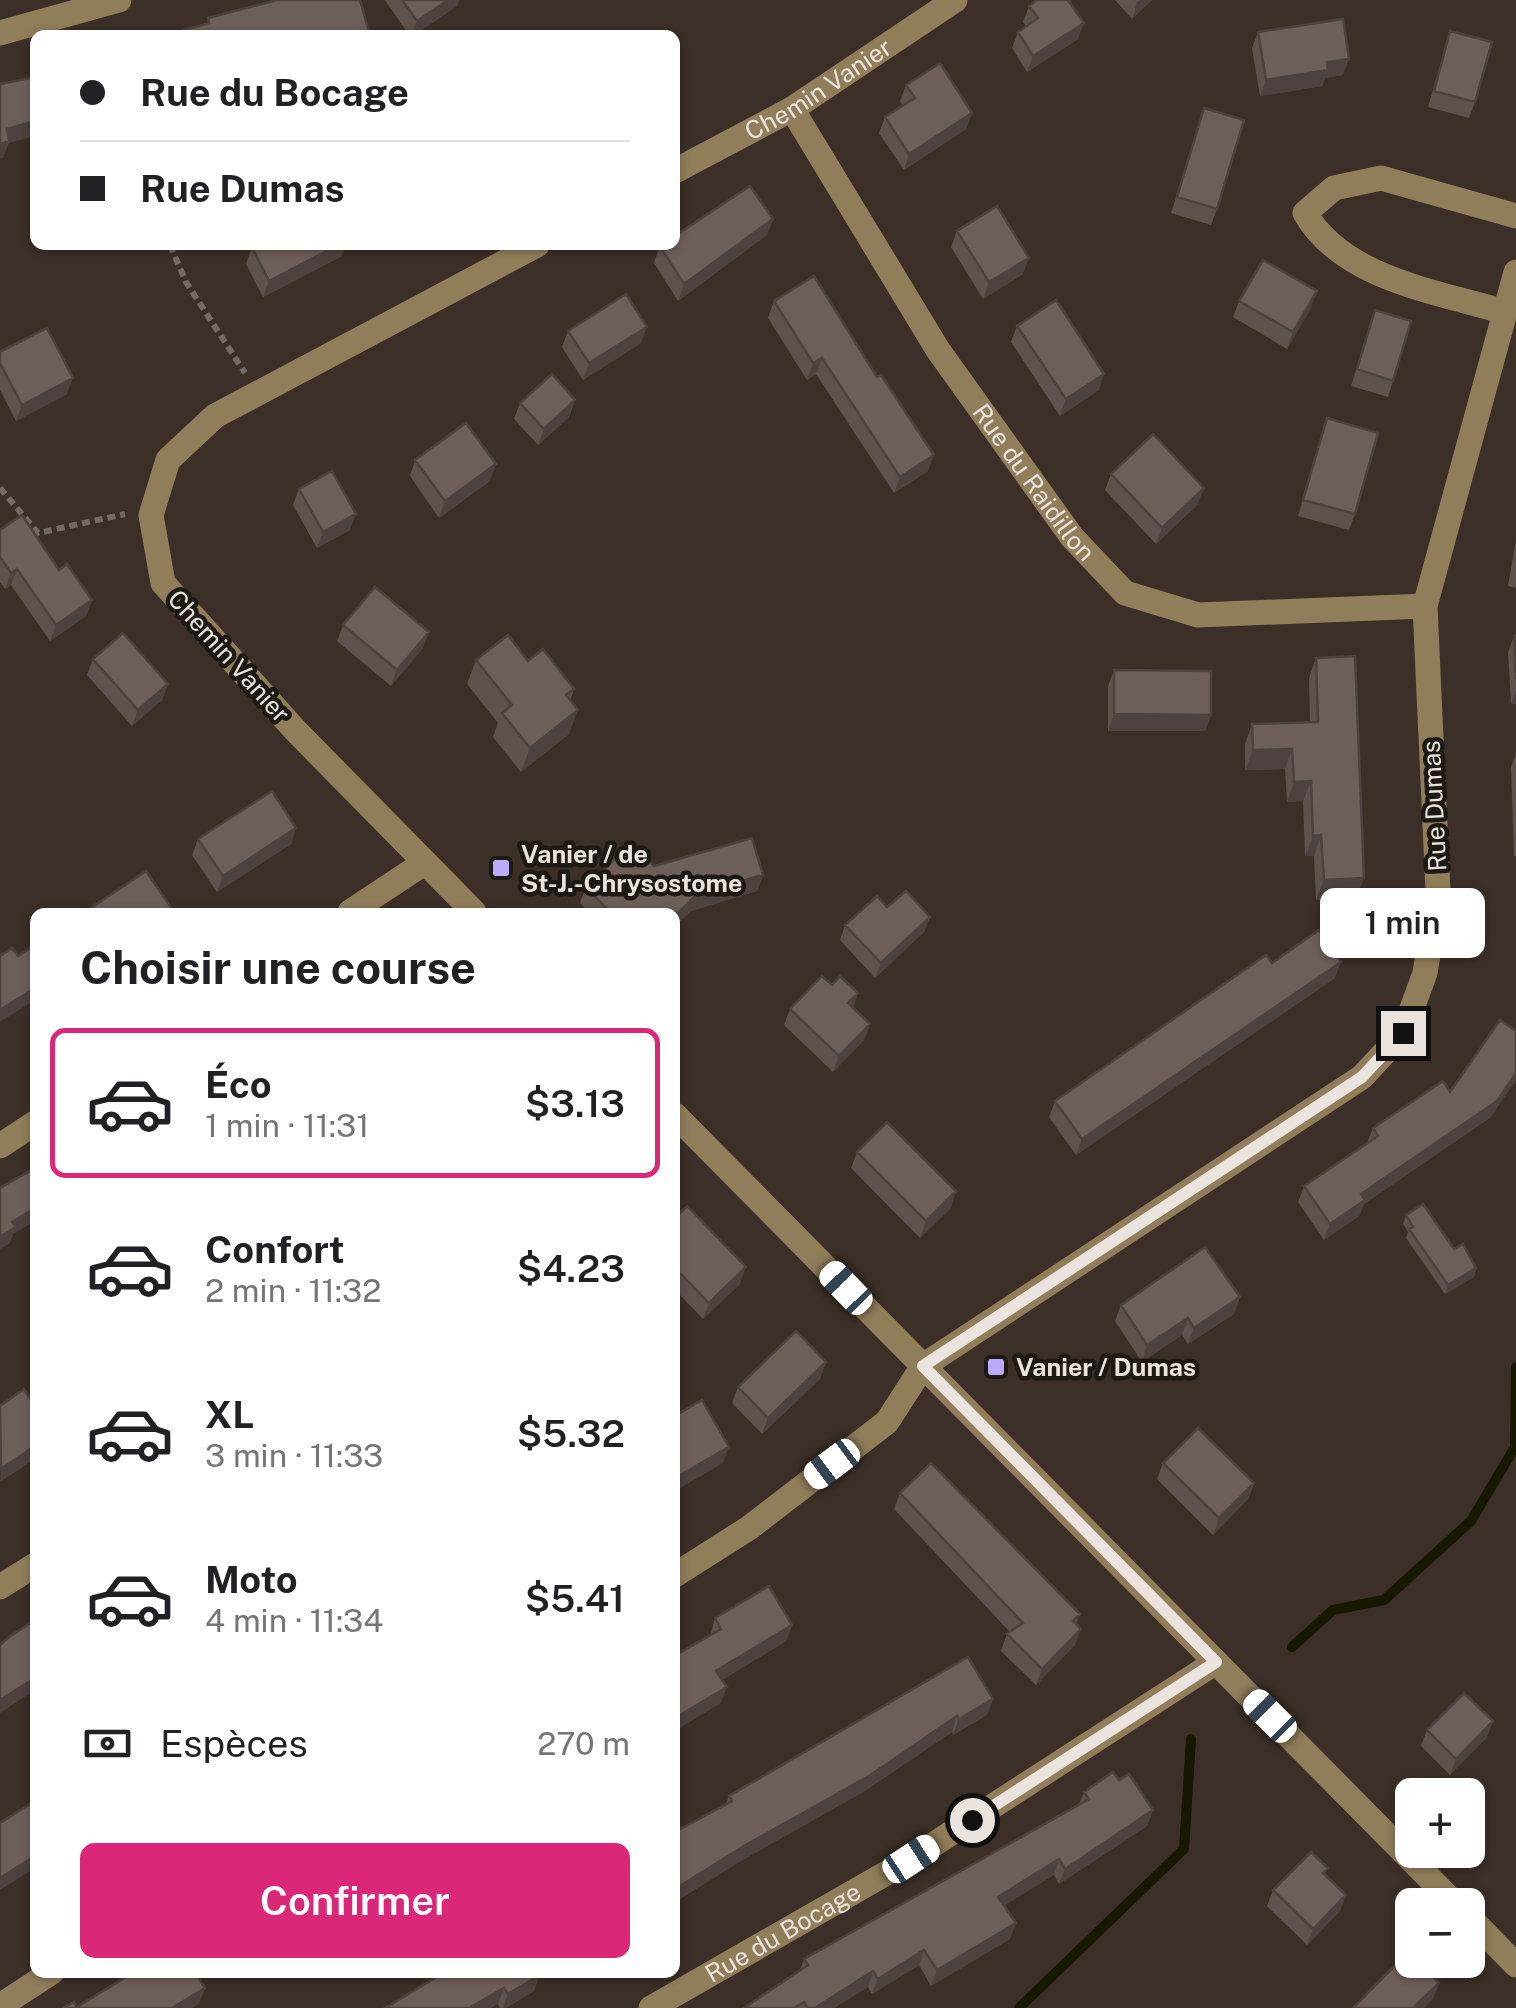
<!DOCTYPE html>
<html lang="fr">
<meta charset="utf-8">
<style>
body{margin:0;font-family:"Public Sans",sans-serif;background:#f2f2f2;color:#202124;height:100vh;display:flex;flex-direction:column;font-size:38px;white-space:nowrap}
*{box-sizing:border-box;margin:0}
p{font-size:32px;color:#757577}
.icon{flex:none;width:55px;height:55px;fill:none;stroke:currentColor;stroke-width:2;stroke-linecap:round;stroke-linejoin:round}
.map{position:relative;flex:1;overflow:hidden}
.drawer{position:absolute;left:30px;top:908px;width:650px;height:1070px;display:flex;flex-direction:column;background:#fff;border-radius:15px;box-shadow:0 2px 8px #0004}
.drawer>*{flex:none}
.hud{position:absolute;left:30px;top:30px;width:650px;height:220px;border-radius:15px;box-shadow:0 2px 8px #0004;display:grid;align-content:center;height:220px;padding:0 50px;background:#fff}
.fabs{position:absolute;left:1395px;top:1778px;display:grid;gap:20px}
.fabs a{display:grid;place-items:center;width:90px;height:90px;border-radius:15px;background:#fff;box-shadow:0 2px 8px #0004;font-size:50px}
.end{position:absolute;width:45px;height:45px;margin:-22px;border:12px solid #ebe4de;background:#111;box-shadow:0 0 0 5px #111}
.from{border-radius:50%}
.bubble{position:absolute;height:70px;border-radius:15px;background:#fff;box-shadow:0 2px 8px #0004;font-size:32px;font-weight:600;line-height:70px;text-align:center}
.car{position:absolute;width:30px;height:60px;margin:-30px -15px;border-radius:12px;box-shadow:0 0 8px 2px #0007;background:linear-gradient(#fff 24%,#345 0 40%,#fff 0 76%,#345 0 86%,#fff 0)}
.hud b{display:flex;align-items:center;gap:35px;height:95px;font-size:38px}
.hud b+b{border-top:2px solid #e0e0e0}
.hud i{width:25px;height:25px;background:#202124}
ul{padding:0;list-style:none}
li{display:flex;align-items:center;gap:30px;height:150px;margin:0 20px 15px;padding:0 30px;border:5px solid transparent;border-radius:15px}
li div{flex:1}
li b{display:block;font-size:38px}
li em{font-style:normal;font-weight:600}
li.selected{border-color:#db2777}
li>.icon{width:90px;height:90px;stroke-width:1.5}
h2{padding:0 50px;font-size:45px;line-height:120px}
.pay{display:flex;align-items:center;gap:25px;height:110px;padding:0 50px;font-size:38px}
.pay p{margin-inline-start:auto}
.cta{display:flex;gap:20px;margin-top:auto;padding:20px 50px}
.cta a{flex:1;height:115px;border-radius:15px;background:#db2777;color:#fff;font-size:40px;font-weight:600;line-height:115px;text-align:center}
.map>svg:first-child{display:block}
</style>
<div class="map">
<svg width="1516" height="2008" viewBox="0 0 1516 2008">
<rect width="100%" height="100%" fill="#3b2f27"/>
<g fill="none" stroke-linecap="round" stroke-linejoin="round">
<path stroke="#181700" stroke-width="10" d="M1292,1647l41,-37 51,-10 87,-79 44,-74 1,-80
M1019,2008l165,-159 7,-110"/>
<path stroke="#756a63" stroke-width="6" stroke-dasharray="8 5" stroke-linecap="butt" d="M170,245l16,37 59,91
M0,488l38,45 87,-19"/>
<g stroke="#907d5a" stroke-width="25">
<path d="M0,33l119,-33"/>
<path id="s1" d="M792,109l146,241 134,187 53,56 73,22 227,-9"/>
<path id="s2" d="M675,171l117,-62 163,-109"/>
<path d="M1505,312c-67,-20 -162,-33 -200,-99l29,-25 47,-10 135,38"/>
<path d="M350,912l74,-49"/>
<path d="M474,912l-178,-181 -133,-148 -12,-68 17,-55 47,-44 322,-171"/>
<path d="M675,1115l781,790"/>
<path d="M0,1146l35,-23"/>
<path d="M675,1575l74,-47 138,-106 36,-56 439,-289 41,-44 22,-60 13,-82 -13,-285 91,-334"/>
<path d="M0,1587l35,-22"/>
<path d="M1468,1916l48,49"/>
<path d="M0,2006l52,-34"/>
<path id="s3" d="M651,2008l260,-149 305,-197"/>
</g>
</g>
<path fill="#5f514d" d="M385,0h74l-2,6 -43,29h-5z
M1115,0h37l-20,19z
M1029,6l49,33 -51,33 -15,-24 6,-16 8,-6 -3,-4z
M1450,31l25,71 -6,16 -41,-11z
M1258,32l85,43 -18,3 -3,8 -62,10 -8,-48z
M906,85l66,28 -6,16 -62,41 -25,-37 6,-16 18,-11 -3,-5z
M1204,108l13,101 -6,16 -40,-12z
M773,219l-6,16 -89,66 -24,-38 6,-17z
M957,231l66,43 -40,25 -32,-52z
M252,247l90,9 -79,41 -17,-33z
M774,301l154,170 -34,22 -78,-119 -9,6 -39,-62z
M1239,301l72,7 -24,41 -54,-32z
M1375,310l18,71 -5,16 -37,-11z
M1017,326l82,64 -39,26 -49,-74z
M568,331l73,12 -58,37 -21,-33z
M0,352l67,42 -51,27 -16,-31z
M575,400l-6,17 -31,28 -24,-26 6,-16z
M1327,418l28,96 -6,16 -51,-14z
M415,460l75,21 -51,37 -29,-42z
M1111,474l87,30 -42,40 -51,-54z
M299,489l51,41 -33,18 -24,-43z
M0,530l92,70 -6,16 -36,25 -39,-56 -6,4 -5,-7z
M1516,539v49l-8,-2z
M343,625l80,23 -32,38 -54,-45z
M1516,635v69h-5l-3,-52 6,-16z
M1316,658l40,240 -40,2 -2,-44h-9l-2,-55 -16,1 -2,-33 -40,1v-26l7,-20 58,-2 -1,-44z
M93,659l75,25 -6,16 -30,26 -45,-51z
M476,660l52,1 46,28 -4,12 -1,33 -48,38 -28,-35 5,-14 -31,-39z
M1114,670l97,45 -6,16h-97v-45z
M1516,753v103h-2l-3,-89z
M296,828l-5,16 -74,48 -25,-37 6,-16z
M654,866l109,9 -6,16 -66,20 -16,15v-14h-87l-8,-9 6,-16z
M887,907l43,10 -6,15 -49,46 -35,-38 5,-15z
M1272,963l63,15 -259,177 -27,-38 6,-16z
M832,985l26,8 -5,15 17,16 -6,16 -31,32 -49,-47 6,-16z
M1450,1092l41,25 -127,87 -5,12 -35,24 -26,-38 6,-16 63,-43 6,-15z
M857,1152l94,56 -31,30 -69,-70z
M1406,1215l48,34 22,19 -2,9 -29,17 -39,-56 2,-6 -5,-8z
M675,1218l65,66 -37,35 -28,-29z
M1240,1297l-6,17 -46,30 -6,-9 -40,27 -27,-41 6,-16z
M826,1362l-6,17 -58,55 -30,-31 6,-16z
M1163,1463l91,20 -6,16 -35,36 -56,-56z
M900,1493l180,121 -4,10 -1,21 -39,40 -35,-34 6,-17 3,-2 -116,-123z
M715,1618l77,7 -6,16 -64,39 -1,23 -42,-50 31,-17z
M993,1699l-6,16 -34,20 -1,-3 -89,60 -124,70 -64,40v-70l51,-28 3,-8z
M1427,1730l60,7 -37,38 -29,-29z
M1119,1780l34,30 -6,16 -88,58 -5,-9 -50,30 6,34 -79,47 -12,-21 -47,29 -4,-7 -34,21h-90l56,-38 4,-11 275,-155 5,-12z
M1273,1890l73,5 -6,16 -33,34 -40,-39z
M445,1972h104l-11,7 -4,12 -28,17h-6l-2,-4z"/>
<path fill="#4d423f" d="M448,0h11l-2,6 -43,29h-3l6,-14z
M1140,0h12l-20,19 5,-17z
M1084,23l-6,16 -51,33 6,-16z
M1349,59l-6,16 -18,3 -3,8 -62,10 6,-16 61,-18z
M972,113l-6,16 -62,41 5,-16z
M35,121v15l-26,7 -6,15h-3v-14l7,-15z
M773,219l-6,16 -89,66 6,-17z
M338,245h8l-4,11 -79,41 6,-16z
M1029,258l-6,16 -40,25 6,-17z
M1317,291l-6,17 -24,41 6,-17z
M647,327l-6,16 -58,37 6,-17z
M822,358l-6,16 -9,6 6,-17z
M1104,374l-5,16 -39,26 6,-17z
M73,378l-6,16 -51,27 6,-16z
M575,400l-6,17 -31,28 6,-16z
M934,455l-6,16 -34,22 6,-16z
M496,464l-6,17 -51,37 6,-17z
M1204,488l-6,16 -42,40 6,-16z
M356,514l-6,16 -33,18 6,-16z
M17,569l-6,16 -6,4 6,-16z
M92,600l-6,16 -36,25 6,-16z
M429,632l-6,16 -32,38 6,-16z
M168,684l-6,16 -30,26 6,-16z
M1516,690v14h-5z
M578,710l-9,24 -48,38 9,-24z
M1114,714l97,1 -6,16h-97z
M1292,749l-7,20 -40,1 8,-20z
M1311,781l-8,20 -16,1 7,-20z
M296,828l-5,16 -74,48 6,-16z
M1321,835l-7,21h-9l8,-20z
M763,875l-6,16 -66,20 -16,15v-10l22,-22z
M1364,878l-8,20 -40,2 8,-20z
M930,917l-6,15 -49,46 6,-15z
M1341,962l-6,16 -259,177 6,-16z
M35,988v12l-35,22v-12z
M858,993l-6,17 -4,-7z
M870,1024l-6,16 -31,32 6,-16z
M1516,1073v7l-25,37 -127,87 -5,12 -35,24 6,-16 31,-30z
M956,1191l-5,17 -31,30 6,-17z
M35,1208v13l-22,13 -3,9 -10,6v-12l12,-15z
M746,1267l-6,17 -37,35 6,-16z
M1476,1268l-2,9 -29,17 3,-9z
M1240,1297l-6,17 -46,30 6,-16z
M1188,1318l-6,17 -40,27 5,-17z
M826,1362l-6,17 -58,55 6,-16z
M35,1446v13l-35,23 1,-13z
M729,1447l-6,16 -48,28v-13z
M1254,1483l-6,16 -35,36 6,-17z
M792,1625l-6,16 -76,46 6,-16z
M1081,1629l-6,16 -39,40 6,-16z
M35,1678v12l-35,23v-13z
M727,1687l-6,16 -46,28v-13z
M993,1699l-6,16 -34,20 6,-16z
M957,1716l-5,16 -89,60 -124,70 -64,40v-13z
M1493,1721l-6,16 -37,38 6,-16z
M1153,1810l-6,16 -88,58 6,-15z
M35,1856v12l-35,22v-12z
M1059,1859l-5,16 -62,38 6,-16z
M1346,1895l-6,16 -33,34 6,-16z
M1016,1923l-6,16 -79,47 6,-16z
M924,1950l-5,15 -47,29 6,-15z
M873,1971l-5,16 -34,21h-19z
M534,1972h15l-11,7 -4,12 -28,17h-3l5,-14z
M1439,1983l-6,16 -9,9h-11z
M205,1988l-6,16 -7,4h-20z
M504,1988l-6,16 -7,4h-22z"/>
<path fill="#6e5e5a" stroke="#4d423f" stroke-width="2.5" d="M277,0h83l10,35h-204l43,-12 -1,-5z
M402,0h46l-31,21z
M1037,0h31l16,23 -51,33 -15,-24 20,-14 -9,-12z
M1343,19l6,40 -22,3 1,8 -62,10 -8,-48z
M1450,31l42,11 -17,60 -41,-11z
M940,63l32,50 -63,41 -24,-37 30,-19 -9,-13z
M35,77v44l-28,8 2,12 -9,3v-60z
M1204,108l40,12 -27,89 -40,-12z
M750,186l23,33 -89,65 -24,-38 15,-1v-9z
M997,206l32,52 -40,24 -32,-51z
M256,245h82l-69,36 -17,-34z
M1263,260l54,31 -24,41 -54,-31z
M814,276l63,101 4,-2 53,80 -34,22 -78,-119 -9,5 -39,-62z
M626,294l21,33 -58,36 -21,-32z
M1056,300l48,74 -38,25 -49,-73z
M1375,310l36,11 -18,60 -36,-12z
M47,328l26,50 -51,27 -22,-42v-11z
M552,374l23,26 -31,29 -24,-26z
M1327,418l51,15 -23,81 -52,-14z
M466,423l30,41 -51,37 -30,-41z
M1153,434l51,54 -42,40 -51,-54z
M332,471l24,43 -33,18 -24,-43z
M22,515l37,55 8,-6 25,36 -36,25 -39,-56 -6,4 -11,-16v-27z
M375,587l54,45 -32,38 -54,-45z
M123,633l45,51 -30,26 -45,-51z
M508,635l20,26 15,-12 31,40 -8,6 12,15 -48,38 -28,-35 10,-8 -36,-45z
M1516,635v44l-2,-43z
M1355,656l9,222 -40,2 -3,-45 -8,1 -2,-55 -17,1 -2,-33 -39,1 -1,-26 66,-2 -2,-64z
M1114,670l97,1v44l-97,-1z
M272,791l24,37 -73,48 -25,-37z
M752,838l11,37 -66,19 -22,22v-4h-65l-24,-25 45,-44 23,23z
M146,871l26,38 -5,3h-82z
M906,891l24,26 -49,46 -36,-38 32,-29 10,11z
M1319,930l22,32 -259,177 -27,-38 211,-146 6,8z
M35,945v43l-35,22v-54l12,-8 6,8z
M822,976l10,9 8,-9 18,17 -10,10 22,21 -31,32 -49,-47z
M1500,1020l16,11v42l-19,28 -136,93 4,6 -35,24 -26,-38 74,-50 -5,-8 70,-47 7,11z
M887,1122l69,69 -30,30 -69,-69z
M35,1168v40l-23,14 4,5 -16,10v-49z
M1423,1204l31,45 9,-5 13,24 -28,17 -39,-56 4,-2 -7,-12z
M687,1206l59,61 -37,36 -34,-35v-50z
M1205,1247l35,50 -46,31 -6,-10 -41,27 -26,-40z
M796,1331l30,31 -58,56 -30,-31z
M24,1389l11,17v40l-34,23 -1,-63z
M702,1400l27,47 -54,31v-62z
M1198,1428l56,55 -35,35 -56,-55z
M931,1463l149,151 -7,7 8,8 -39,40 -35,-35 16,-11 -123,-130z
M769,1586l23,39 -76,46 11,16 -52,31v-72l4,7 42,-24 -6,-11z
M35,1620v58l-35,22v-55l9,-8z
M968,1657l25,42 -34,20 -2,-3 -88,60 -125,70 -69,43v-57l57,-31 -3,-5z
M1464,1693l29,28 -37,38 -29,-29z
M1113,1772l6,8 10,-6 24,36 -88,59 -6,-10 -61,38 18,26 -79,47 -13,-20 -46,29 -5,-8 -58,37h-7l-4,-6 -10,6h-50l64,-43 -4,-6 285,-160 -5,-7z
M35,1801v55l-35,22v-55z
M1311,1852l17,16 -5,5 23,22 -33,34 -40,-39z
M1408,1952l4,4v4h4l23,23 -26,25h-60z
M134,1972h61l10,16 -33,20h-109l11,-6 3,5z
M445,1972h93l2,3 -32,19 -4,-6 -35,20h-84z"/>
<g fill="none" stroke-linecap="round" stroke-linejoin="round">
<path stroke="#ebe4de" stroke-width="12" d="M972,1820l244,-158 -293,-296 439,-289 41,-44"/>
</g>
<g fill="#b9abf7" stroke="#1e1915" stroke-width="4">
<rect x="491" y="858" width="20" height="20" rx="5"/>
<rect x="986" y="1357" width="20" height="20" rx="5"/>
</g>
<g text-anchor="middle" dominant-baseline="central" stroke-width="9" stroke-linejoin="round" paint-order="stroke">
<g font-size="25" fill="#ebe4de" stroke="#1e1915">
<text stroke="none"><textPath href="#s2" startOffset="165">Chemin Vanier</textPath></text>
<text stroke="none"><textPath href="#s1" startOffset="445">Rue du Raidillon</textPath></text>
<text transform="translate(229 656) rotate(48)">Chemin Vanier</text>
<text transform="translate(1434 806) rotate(-93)">Rue Dumas</text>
<text stroke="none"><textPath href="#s3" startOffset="152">Rue du Bocage</textPath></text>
</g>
<g font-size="25" font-weight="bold" fill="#ebe4de" stroke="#1e1915" text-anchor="start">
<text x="521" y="854">Vanier / de<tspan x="521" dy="29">St-J.-Chrysostome</tspan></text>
<text x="1016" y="1367">Vanier / Dumas</text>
</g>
</g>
</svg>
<div class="fabs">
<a>+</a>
<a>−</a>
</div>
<i class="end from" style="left:972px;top:1820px"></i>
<i class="end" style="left:1403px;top:1033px"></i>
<div class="bubble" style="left:1320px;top:888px;width:165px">1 min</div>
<i class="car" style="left:846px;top:1288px;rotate:316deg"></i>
<i class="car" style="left:832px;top:1464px;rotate:233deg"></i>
<i class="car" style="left:1270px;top:1716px;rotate:315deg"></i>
<i class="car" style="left:911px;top:1859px;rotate:57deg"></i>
<div class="hud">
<b><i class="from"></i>Rue du Bocage</b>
<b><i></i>Rue Dumas</b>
</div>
<section class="drawer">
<h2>Choisir une course</h2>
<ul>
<li class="selected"><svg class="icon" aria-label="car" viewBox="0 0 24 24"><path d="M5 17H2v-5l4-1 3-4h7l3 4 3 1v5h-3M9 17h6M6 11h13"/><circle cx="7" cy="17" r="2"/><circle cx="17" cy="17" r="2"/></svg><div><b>Éco</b><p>1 min · 11:31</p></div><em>$3.13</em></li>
<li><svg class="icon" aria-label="car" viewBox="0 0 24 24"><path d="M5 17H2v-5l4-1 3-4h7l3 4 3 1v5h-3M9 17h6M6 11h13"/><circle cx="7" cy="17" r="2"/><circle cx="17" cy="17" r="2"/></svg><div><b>Confort</b><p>2 min · 11:32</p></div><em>$4.23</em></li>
<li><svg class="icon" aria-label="car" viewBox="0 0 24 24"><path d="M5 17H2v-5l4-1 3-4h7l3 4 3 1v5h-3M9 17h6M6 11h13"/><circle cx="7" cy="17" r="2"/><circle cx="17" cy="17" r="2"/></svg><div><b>XL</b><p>3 min · 11:33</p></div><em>$5.32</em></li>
<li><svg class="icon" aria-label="car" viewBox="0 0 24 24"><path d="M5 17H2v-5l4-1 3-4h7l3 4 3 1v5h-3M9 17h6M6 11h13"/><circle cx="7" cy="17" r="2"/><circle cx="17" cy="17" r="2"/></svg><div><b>Moto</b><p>4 min · 11:34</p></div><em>$5.41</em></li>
</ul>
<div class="pay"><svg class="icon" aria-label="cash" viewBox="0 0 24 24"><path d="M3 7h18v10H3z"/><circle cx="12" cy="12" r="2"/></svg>Espèces<p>270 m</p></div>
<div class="cta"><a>Confirmer</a></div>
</section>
</div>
